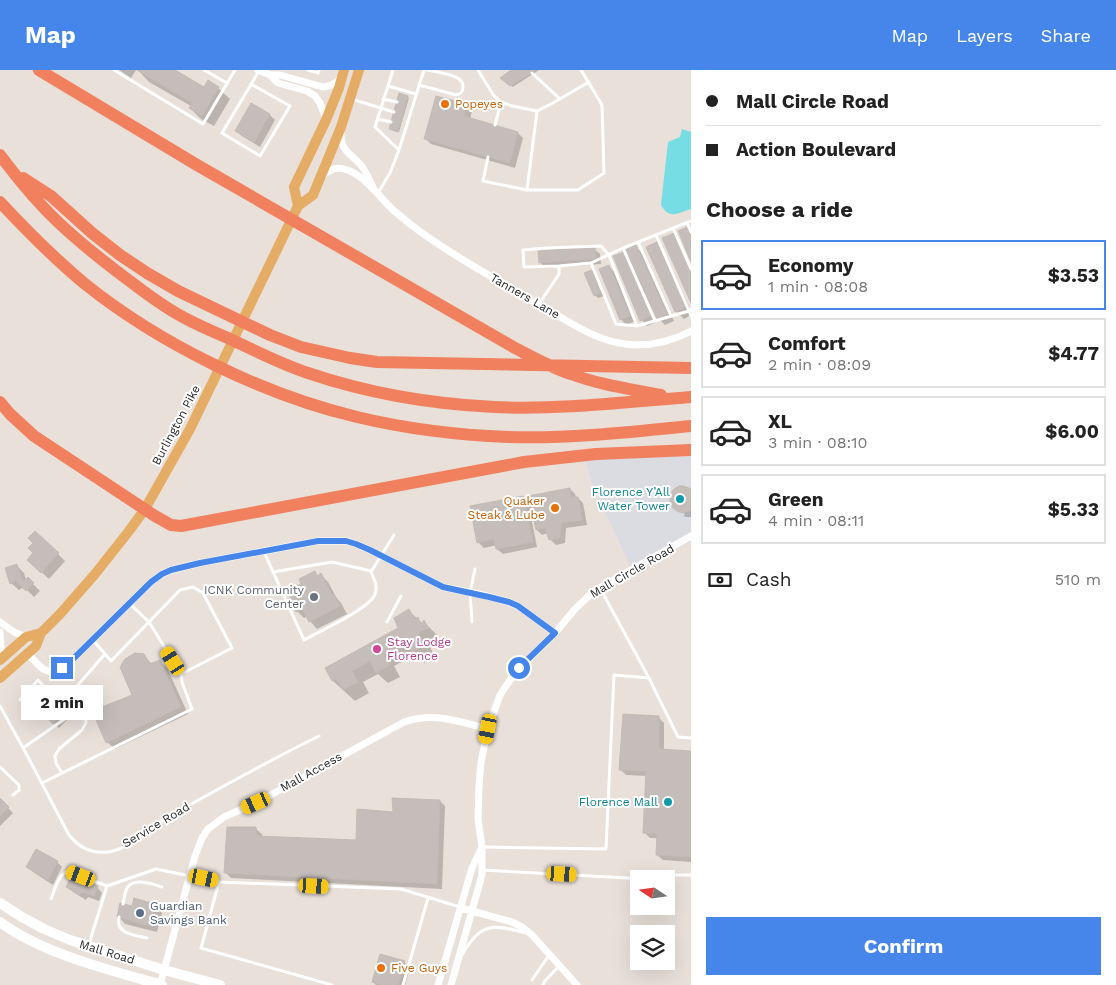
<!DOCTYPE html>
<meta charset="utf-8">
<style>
body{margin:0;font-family:"Work Sans",sans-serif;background:#f6f6f6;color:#222;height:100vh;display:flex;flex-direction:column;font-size:19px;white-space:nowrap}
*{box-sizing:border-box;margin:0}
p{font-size:16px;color:#767676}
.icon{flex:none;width:28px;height:28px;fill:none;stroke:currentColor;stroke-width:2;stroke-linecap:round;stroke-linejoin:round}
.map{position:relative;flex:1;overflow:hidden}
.panel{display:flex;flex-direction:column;background:#fff;width:425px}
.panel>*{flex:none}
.top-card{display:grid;align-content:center;height:110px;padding:0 15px;background:#fff}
.needle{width:32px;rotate:283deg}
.controls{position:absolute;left:630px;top:800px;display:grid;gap:10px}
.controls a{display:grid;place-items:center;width:45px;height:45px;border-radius:0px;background:#fff;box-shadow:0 5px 20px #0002;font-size:25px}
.end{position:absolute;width:22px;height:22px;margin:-11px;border:6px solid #4686ea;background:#fff;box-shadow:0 0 0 2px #fff}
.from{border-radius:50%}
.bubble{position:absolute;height:35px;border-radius:0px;background:#fff;box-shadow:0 5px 20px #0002;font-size:16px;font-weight:700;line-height:35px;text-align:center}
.car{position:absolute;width:15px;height:30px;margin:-15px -8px;border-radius:6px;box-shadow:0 0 4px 1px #0007;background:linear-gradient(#f5c518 24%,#345 0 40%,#f5c518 0 76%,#345 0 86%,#f5c518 0)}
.top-card b{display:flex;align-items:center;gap:18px;height:48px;font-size:19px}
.top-card b+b{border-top:1px solid #e0e0e0}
.top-card i{width:12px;height:12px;background:#222}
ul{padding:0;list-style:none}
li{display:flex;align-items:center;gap:15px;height:70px;margin:0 10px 8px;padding:0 5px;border:2px solid #e0e0e0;border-radius:0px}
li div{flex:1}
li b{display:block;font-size:19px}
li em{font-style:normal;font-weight:700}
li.current{border-color:#4686ea}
li>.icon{width:45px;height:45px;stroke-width:1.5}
h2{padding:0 15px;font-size:22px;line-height:60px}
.pay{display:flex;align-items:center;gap:12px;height:55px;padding:0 15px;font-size:19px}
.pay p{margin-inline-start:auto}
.primary-button{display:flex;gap:10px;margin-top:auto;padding:10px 15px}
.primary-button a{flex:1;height:58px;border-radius:0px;background:#4686ea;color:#fff;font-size:20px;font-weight:700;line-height:58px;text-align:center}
header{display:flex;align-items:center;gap:30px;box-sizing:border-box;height:70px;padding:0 25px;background:#4686ea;color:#fff}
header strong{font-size:24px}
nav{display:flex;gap:28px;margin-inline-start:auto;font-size:18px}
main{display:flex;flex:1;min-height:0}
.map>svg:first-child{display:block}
</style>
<header>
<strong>Map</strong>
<nav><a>Map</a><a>Layers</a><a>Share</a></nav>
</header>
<main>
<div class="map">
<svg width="691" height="915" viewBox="0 0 691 915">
<rect width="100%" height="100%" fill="#e9e0da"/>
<path fill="#dbdbe2" d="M691,380v87l-59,33 -41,-89 -7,-26z"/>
<path fill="#75dde3" d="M682,59l9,3v77c-14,4 -21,11 -30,-4l7,-63 12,-5z"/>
<path fill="#0003" d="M119,0h17l-5,8z
M138,0h35l32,19 13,-1 12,11 -16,27 -13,-7 -11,-11 1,-2 -42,-24z
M514,0h25l-26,17 -11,-9z
M407,27l2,1 -10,34 -7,-2 -2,-1z
M252,35l18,10 5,5 -15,27 -18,-11 -6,-5z
M467,35l5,6 -2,8 48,14 5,5 -8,30 -84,-24 -5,-5z
M656,173l8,8 27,60v4l-7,4 -8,-8z
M636,177l7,7 31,67 -9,4 -7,-7 -16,-33 -2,1 16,36 -9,4 -5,-6 -27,-63z
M594,179l6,5 1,10 -55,4 -6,-6z
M609,196l5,6 21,49 -9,4 -5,-6z
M591,201l4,3 9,22 -6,2 -3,-3z
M570,419l5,5 1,4h2l5,5 4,22 -21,3 -1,15 -9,2 -6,-6 -2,-6 -6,2 -5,-5 -3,-14 -3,1 6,30 -34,7 -6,-5v-4l-13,3 -6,-6 45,-45 8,8z
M691,420v27h-5l-5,-2 3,1 1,-2 -9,-5z
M58,484l7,7 -16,18 -13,-12z
M17,496l7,7 2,7 2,-1 12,12 -6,6 -10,-10 -5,3 -8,-7 -4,-14z
M314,503l4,3 3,-1 7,7 8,15 5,6 6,11 -30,15 -7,-8 -2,-5 -4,2 -7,-7 3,-17z
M409,541l14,13 1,-2 11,11 4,6 -10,6 6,12 -11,6 -8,-9 -22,12 6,11 -12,6 -10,-9 -15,8 6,11 -14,8 -22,-20 -6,-13 73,-39z
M143,585l9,9 7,-3 8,7 21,46 -73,35 -8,-7 27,-47z
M49,627l19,22 -9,9 -25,-24z
M658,647l6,6v28l27,1v110l-28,-2 -6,-5 1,-17h-8l-5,-5 2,-57 -21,-1 -5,-5z
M0,730l13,13 -13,13z
M440,731l5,5 -3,83 -211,-11 -5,-5 30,-44 6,5v3l95,4 37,-28z
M57,792l5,5 -9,18 -20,-13 -6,-5z
M68,817h29l5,6 -3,8 -11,-4 -2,3 -13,-8z
M135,830l20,5 7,8 -5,19 -32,-8 -7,-8 15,-8z
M404,892l6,6 -5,17h-29l-3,-3z"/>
<path fill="#c4bdba" stroke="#c4bbb4" d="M137,0h38l29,17 4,-7 11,7 -17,29 -13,-8 3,-5z
M511,0h25l-26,16 -10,-8z
M399,23l9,3 -10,36 -9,-3z
M436,26l31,8 -3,12 54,16 -8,31 -86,-24z
M251,33l19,11 -16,28 -19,-11z
M687,157l4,9v26l-13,-31z
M674,163l17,38v32l-29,-65z
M657,172l29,65 -11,5 -29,-65z
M636,175l31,69 -10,5 -32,-69z
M595,177l1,12 -57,4 -1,-12z
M624,182l27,64 -11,5 -27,-65z
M609,195l21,51 -10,4 -21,-51z
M592,200l9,22 -7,4 -10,-23z
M679,416h5l7,3v21l-4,2 -5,1 -5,-2 -4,-3 -3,-5v-5l1,-5 3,-4z
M570,418l1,9h7l4,23 -21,3 -1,15 -11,2 -4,-12 -9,2 -8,-34z
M523,426l10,46 -37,7 -2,-10 -17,4 -7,-37z
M35,461l24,22 -18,20 -14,-13 6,-7 -5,-5 5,-5 -5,-5z
M17,494l4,13 3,4 4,-4 6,6 -8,8 -11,-11 -5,4 -5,-16z
M315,501l2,5 4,-3 11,22 2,-1 6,12 -31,16 -7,-14 -6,4 -7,-14 9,-4 -3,-7 6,-3 -2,-5z
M409,539l6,10 3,-2 3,7 3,-4 4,8 -10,5 7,12 -13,7 -5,-10 -23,13 6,10 -14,8 -6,-12 -18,10 6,11 -15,8 -6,-11 -5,2 -7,-13 73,-40 -4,-10z
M135,583l9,1 6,10 10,-4 21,47 -75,36 -14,-32 40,-16 -12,-28 5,-8z
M44,620l19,23 -10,11 -21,-20z
M623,644l36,2v33l32,2v106l-35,-2 1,-21 -14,-1 3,-62 -27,-1z
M0,728l9,9 -9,9z
M392,728l48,2 -3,84 -213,-11 3,-46h29l1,9 99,4 1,-31 36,3z
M36,779l22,12 -10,19 -22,-13z
M71,806l27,10 -4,10 -12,-4 -2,3 -14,-8z
M134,828l21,6 -5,22 -33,-9 3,-14 12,3z
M380,884l25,7 -7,24h-16l-10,-3z"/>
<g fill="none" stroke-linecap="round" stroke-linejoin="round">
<path stroke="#fff" stroke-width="3" d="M114,0l89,54 32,-54
M204,0l23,13
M308,0l10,3 1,-3
M393,0l-18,57 24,23
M478,0l16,26 7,6 11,4 25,5 14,-7 38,-22
M532,3l28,26
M251,14l39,22 -30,50 -38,-23 37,-62
M419,15l37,10c5,-1 7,-3 7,-8 0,-3 -1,-6 -4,-8 -5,-4 -26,-8 -32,-9
M388,16l28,8
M351,29l43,13
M383,29l14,3
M537,41l-10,79h51l26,-17 -2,-68 -21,-35
M378,49l13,3
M495,55l6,-23
M488,87l-5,24 44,9
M378,123l12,-20 9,-23 25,-80
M687,153l4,9
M673,158l18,41
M656,165l33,76 2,-2
M638,172l33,74
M623,178l32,73
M591,193l25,61 21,2 52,-15 2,5
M559,196l32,-3 32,-15 68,-27
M539,234l20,-30v-8l-35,1 -1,-17 23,-2 55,-2 8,9 28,71
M264,482l40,88c14,-8 67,-32 71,-46 3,-9 -1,-15 -4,-22l23,-37
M273,502l59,-10 39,9
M600,518l49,90 29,59 13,1
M130,534l19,18 32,52
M387,552l14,-26
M472,552l-2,-29 5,-24
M20,630l18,-20 27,29 1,9 -43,30
M0,636l28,51 41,78c11,14 26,20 44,16 13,-3 22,-12 33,-20 7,-5 15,-9 22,-14 50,-28 100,-56 151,-81
M0,697l19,18v5l-6,5
M62,703l-6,-10 -1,-7 4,-7 23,-19 4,-7 -1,-13 -9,-11 -2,-7 3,-6 28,-32
M42,713l150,-74 -10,-27 -1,-8 51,-26 -29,-55 -10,-6 -13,3 -69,71 -18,-21
M483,777l123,2 8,-174 35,3
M482,800l164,9
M651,809l18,-4h22
M219,812l-18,66 131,37
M51,829c4,-10 7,-24 17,-28l39,15
M123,834c1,-5 2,-12 4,-16 7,-11 25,-4 35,-1
M119,847c-4,17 16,18 28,21
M89,874l18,-58 49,-17 63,13 182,7 59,18
M462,885c17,-31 30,-32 63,-22
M532,910l17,-25
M403,915l25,-87
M543,915l1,-3 15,-16"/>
<path stroke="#fff" stroke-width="7" d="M258,0l12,5 8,8 29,8 8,5 5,7 6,16
M270,5h10l43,12c9,-1 13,-4 19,-10
M341,61c-1,20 8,21 20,34 5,6 8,15 12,22
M322,106c10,-8 16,-10 28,-5 16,7 30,26 42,38 6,5 12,10 18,15 34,26 72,47 109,69 14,9 29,17 43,25 20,12 40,23 63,26 24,3 45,-2 66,-13
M0,552l14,10 12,5
M0,562l1,15 -1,5
M28,584c14,15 20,25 40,10l83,-82 11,-8 9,-4 29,-7 118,-22h28l10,3 14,6 73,37 36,7 30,8 9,4 37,27
M461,838l51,14 10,5 10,8 45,50
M160,915l35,-129 7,-18 6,-9 16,-12 32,-14 148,-81c31,-10 53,-1 84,7
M438,915l34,-117 9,-19
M451,915l31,-110v-28l-4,-28 1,-33 2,-24 7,-33 12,-34 8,-12 11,-14 36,-36 20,-24 19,-18 97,-55"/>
<path stroke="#fff" stroke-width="10" d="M0,833l22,14 22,12 26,11 94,30 56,15
M0,852c43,32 110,48 162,63"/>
<path stroke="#e4ac64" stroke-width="10" d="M298,136l-4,-19 32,-67 13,-32 5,-18
M0,590l26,-23 15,-4
M0,608l36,-32 5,-13 19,-19 35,-40 34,-43 16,-22 45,-80 108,-223 15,-11 17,-41 11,-27 18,-57"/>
<path stroke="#f0805e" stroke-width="12" d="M39,0l158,95 318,183c19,10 37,20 56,26 29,11 60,15 90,21
M0,85c18,24 37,47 58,67 22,21 45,39 69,57 17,13 35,27 54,37 16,9 33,16 49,23 26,12 51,25 78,34 59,20 124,31 186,34 66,3 131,-5 197,-10
M23,108l28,18 41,37 28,22 27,18 31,18 92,44 31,12 49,11 27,4 314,6
M0,132c27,29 55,57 85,82 75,60 179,111 272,133 50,12 101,18 151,20 61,2 123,-5 183,-11
M0,332l10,12 24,22 121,80 16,9 10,1 343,-64 72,-8 95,-4"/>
</g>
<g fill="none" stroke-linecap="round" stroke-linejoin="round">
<path stroke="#4686ea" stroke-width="6" d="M62,598l6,-4 83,-82 11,-8 9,-4 29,-7 118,-22h28l10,3 14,6 73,37 46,10 20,5 9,4 37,27 -36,35"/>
</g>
<g fill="#e8710a" stroke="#fff" stroke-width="2">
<circle cx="445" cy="34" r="5"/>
<circle cx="555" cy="438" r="5"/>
<circle cx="381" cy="898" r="5"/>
</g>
<g fill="#0f9aa8" stroke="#fff" stroke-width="2">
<circle cx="680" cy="429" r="5"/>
<circle cx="668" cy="732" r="5"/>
</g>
<circle fill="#6b7280" stroke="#fff" stroke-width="2" cx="314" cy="527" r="5"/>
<circle fill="#d1479c" stroke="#fff" stroke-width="2" cx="377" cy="579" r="5"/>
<circle fill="#5c6f8a" stroke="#fff" stroke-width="2" cx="140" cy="843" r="5"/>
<g text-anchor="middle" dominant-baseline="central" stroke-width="4" stroke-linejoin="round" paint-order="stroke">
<g font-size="12" fill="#c56008" stroke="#fff" text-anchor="start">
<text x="455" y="34">Popeyes</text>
<text x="545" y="431" text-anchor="end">Quaker<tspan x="545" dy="14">Steak &amp; Lube</tspan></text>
<text x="391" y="898">Five Guys</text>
</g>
<g font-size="12" fill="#282828" stroke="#fff">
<text transform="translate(525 226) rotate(30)">Tanners Lane</text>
<text transform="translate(176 355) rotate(-62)">Burlington Pike</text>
<text transform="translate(632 501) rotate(-30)">Mall Circle Road</text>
<text transform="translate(311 702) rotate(-29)">Mall Access</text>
<text transform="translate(156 755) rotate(-31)">Service Road</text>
<text transform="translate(107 882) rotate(17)">Mall Road</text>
</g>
<g font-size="12" fill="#0d838f" stroke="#fff" text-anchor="end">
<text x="670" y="422">Florence Y’All<tspan x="670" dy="14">Water Tower</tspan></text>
<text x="658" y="732">Florence Mall</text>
</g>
<g font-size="12" fill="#5b616d" stroke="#fff" text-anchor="end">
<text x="304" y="520">ICNK Community<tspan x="304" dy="14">Center</tspan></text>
</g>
<g font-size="12" fill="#b23c85" stroke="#fff" text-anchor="start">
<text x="387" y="572">Stay Lodge<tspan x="387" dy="14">Florence</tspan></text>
</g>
<g font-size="12" fill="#4e5e75" stroke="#fff" text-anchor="start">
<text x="150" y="836">Guardian<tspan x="150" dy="14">Savings Bank</tspan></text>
</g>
</g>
</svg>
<div class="controls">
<a><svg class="needle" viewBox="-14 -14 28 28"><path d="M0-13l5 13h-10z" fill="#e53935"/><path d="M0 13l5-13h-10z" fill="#767676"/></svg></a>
<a><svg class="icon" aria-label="layers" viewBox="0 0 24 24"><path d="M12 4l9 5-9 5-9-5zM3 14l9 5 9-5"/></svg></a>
</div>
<i class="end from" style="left:519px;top:598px"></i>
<i class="end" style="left:62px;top:598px"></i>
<div class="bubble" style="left:21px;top:615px;width:82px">2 min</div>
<i class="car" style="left:173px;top:591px;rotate:328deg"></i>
<i class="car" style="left:488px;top:659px;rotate:191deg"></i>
<i class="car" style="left:256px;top:733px;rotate:246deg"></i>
<i class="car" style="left:562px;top:804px;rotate:93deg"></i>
<i class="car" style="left:81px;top:806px;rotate:291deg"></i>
<i class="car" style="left:204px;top:808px;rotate:102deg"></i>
<i class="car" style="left:314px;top:816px;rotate:93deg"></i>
</div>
<section class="panel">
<div class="top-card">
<b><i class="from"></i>Mall Circle Road</b>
<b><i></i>Action Boulevard</b>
</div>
<h2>Choose a ride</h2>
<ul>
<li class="current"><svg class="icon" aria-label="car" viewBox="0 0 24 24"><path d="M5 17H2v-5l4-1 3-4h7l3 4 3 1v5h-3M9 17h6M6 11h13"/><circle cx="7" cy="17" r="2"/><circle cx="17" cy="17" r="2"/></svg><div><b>Economy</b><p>1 min · 08:08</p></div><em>$3.53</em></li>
<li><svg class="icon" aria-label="car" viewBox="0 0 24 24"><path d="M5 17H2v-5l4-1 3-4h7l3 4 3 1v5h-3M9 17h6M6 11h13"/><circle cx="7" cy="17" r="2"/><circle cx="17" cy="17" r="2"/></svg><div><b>Comfort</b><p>2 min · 08:09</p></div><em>$4.77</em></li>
<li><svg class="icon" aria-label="car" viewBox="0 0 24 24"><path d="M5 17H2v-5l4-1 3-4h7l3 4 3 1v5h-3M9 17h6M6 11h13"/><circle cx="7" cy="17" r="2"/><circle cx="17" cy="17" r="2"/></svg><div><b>XL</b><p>3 min · 08:10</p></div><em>$6.00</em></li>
<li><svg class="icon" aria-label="car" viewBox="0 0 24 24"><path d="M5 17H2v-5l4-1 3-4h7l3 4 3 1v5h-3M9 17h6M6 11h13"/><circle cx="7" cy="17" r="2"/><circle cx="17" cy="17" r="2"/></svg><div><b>Green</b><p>4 min · 08:11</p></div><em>$5.33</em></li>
</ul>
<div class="pay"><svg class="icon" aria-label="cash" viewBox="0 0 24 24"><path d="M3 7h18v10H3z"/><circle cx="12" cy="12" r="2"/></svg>Cash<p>510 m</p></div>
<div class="primary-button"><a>Confirm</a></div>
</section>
</main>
